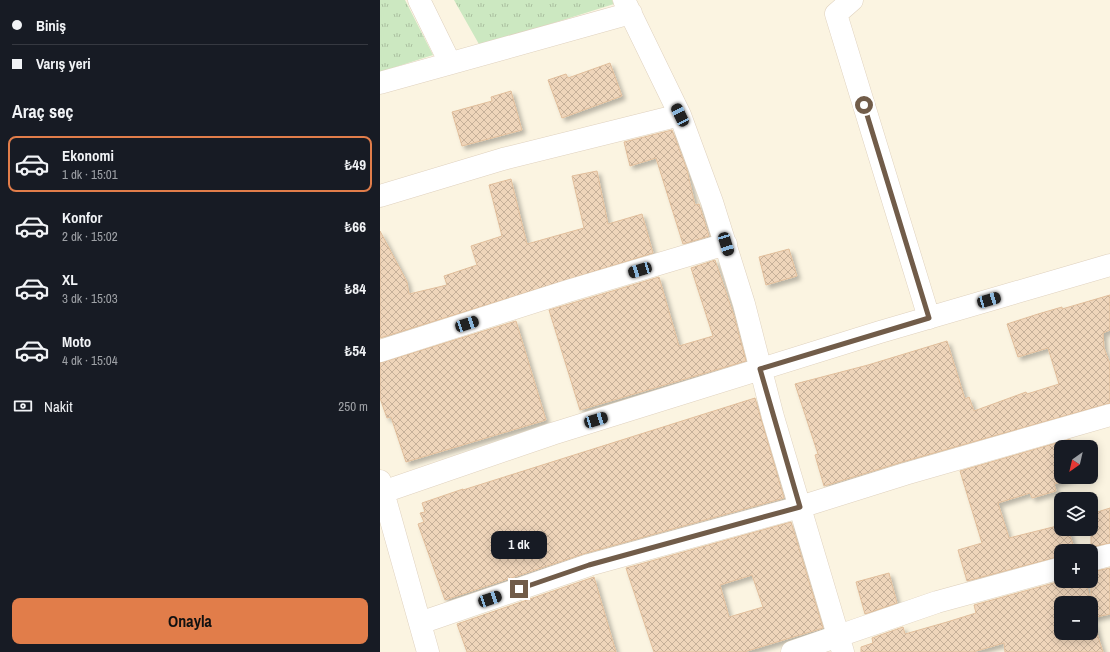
<!DOCTYPE html>
<html lang="tr">
<meta charset="utf-8">
<style>
body{margin:0;font-family:"Archivo Narrow",sans-serif;background:#20242c;color:#f1f3f6;height:100vh;display:flex;flex-direction:column;font-size:15px;white-space:nowrap}
*{box-sizing:border-box;margin:0}
p{font-size:13px;color:#9ea1a6}
.icon{flex:none;width:22px;height:22px;fill:none;stroke:currentColor;stroke-width:2;stroke-linecap:round;stroke-linejoin:round}
.map{position:relative;flex:1;overflow:hidden}
.side{display:flex;flex-direction:column;background:#171b24;width:380px}
.side>*{flex:none}
.banner{display:grid;align-content:center;height:88px;padding:0 12px;background:#171b24}
.needle{width:26px;rotate:214deg}
.controls{position:absolute;left:674px;top:440px;display:grid;gap:8px}
.controls a{display:grid;place-items:center;width:44px;height:44px;border-radius:8px;background:#171b24;box-shadow:0 2px 10px #0003;font-size:20px}
.end{position:absolute;width:18px;height:18px;margin:-9px;border:5px solid #715c49;background:#fff;box-shadow:0 0 0 2px #fff}
.from{border-radius:50%}
.bubble{position:absolute;height:28px;border-radius:8px;background:#171b24;box-shadow:0 2px 10px #0003;font-size:13px;font-weight:700;line-height:28px;text-align:center}
.car{position:absolute;width:12px;height:24px;margin:-12px -6px;border-radius:5px;box-shadow:0 0 3px 1px #0007;background:linear-gradient(#222 24%,#8ab4d8 0 40%,#222 0 76%,#8ab4d8 0 86%,#222 0)}
.banner b{display:flex;align-items:center;gap:14px;height:38px;font-size:15px}
.banner b+b{border-top:1px solid #363941}
.banner i{width:10px;height:10px;background:#f1f3f6}
ul{padding:0;list-style:none}
li{display:flex;align-items:center;gap:12px;height:56px;margin:0 8px 6px;padding:0 4px;border:2px solid transparent;border-radius:8px}
li div{flex:1}
li b{display:block;font-size:15px}
li em{font-style:normal;font-weight:700}
li.on{border-color:#e17d4a}
li>.icon{width:36px;height:36px;stroke-width:1.5}
h2{padding:0 12px;font-size:18px;line-height:48px}
.pay{display:flex;align-items:center;gap:10px;height:44px;padding:0 12px;font-size:15px}
.pay p{margin-inline-start:auto}
.primary-button{display:flex;gap:8px;margin-top:auto;padding:8px 12px}
.primary-button a{flex:1;height:46px;border-radius:8px;background:#e17d4a;color:#111;font-size:16px;font-weight:700;line-height:46px;text-align:center}
main{display:flex;flex:1;min-height:0}
.map>svg:first-child{display:block}
</style>
<main>
<section class="side">
<div class="banner">
<b><i class="from"></i>Biniş</b>
<b><i></i>Varış yeri</b>
</div>
<h2>Araç seç</h2>
<ul>
<li class="on"><svg class="icon" aria-label="car" viewBox="0 0 24 24"><path d="M5 17H2v-5l4-1 3-4h7l3 4 3 1v5h-3M9 17h6M6 11h13"/><circle cx="7" cy="17" r="2"/><circle cx="17" cy="17" r="2"/></svg><div><b>Ekonomi</b><p>1 dk · 15:01</p></div><em>₺49</em></li>
<li><svg class="icon" aria-label="car" viewBox="0 0 24 24"><path d="M5 17H2v-5l4-1 3-4h7l3 4 3 1v5h-3M9 17h6M6 11h13"/><circle cx="7" cy="17" r="2"/><circle cx="17" cy="17" r="2"/></svg><div><b>Konfor</b><p>2 dk · 15:02</p></div><em>₺66</em></li>
<li><svg class="icon" aria-label="car" viewBox="0 0 24 24"><path d="M5 17H2v-5l4-1 3-4h7l3 4 3 1v5h-3M9 17h6M6 11h13"/><circle cx="7" cy="17" r="2"/><circle cx="17" cy="17" r="2"/></svg><div><b>XL</b><p>3 dk · 15:03</p></div><em>₺84</em></li>
<li><svg class="icon" aria-label="car" viewBox="0 0 24 24"><path d="M5 17H2v-5l4-1 3-4h7l3 4 3 1v5h-3M9 17h6M6 11h13"/><circle cx="7" cy="17" r="2"/><circle cx="17" cy="17" r="2"/></svg><div><b>Moto</b><p>4 dk · 15:04</p></div><em>₺54</em></li>
</ul>
<div class="pay"><svg class="icon" aria-label="cash" viewBox="0 0 24 24"><path d="M3 7h18v10H3z"/><circle cx="12" cy="12" r="2"/></svg>Nakit<p>250 m</p></div>
<div class="primary-button"><a>Onayla</a></div>
</section>
<div class="map">
<svg width="730" height="652" viewBox="0 0 730 652">
<defs>
<pattern id="grass-tufts" width="24" height="20" patternUnits="userSpaceOnUse"><rect width="24" height="20" fill="#cce8c1"/><path d="M3 7l-1-3M5 7V3M7 7l1-3M15 17l-1-3M17 17v-4M19 17l1-3" fill="none" stroke="#aabf9f"/></pattern>
<pattern id="building-cross-hatch" width="8" height="8" patternUnits="userSpaceOnUse"><rect width="8" height="8" fill="#efd5ba"/><path d="M0 0l8 8M0 8l8-8" fill="none" stroke="#c6b099"/></pattern>
<filter id="shadow"><feDropShadow dx="3.5" dy="3.5" stdDeviation="2" flood-color="#0004"/></filter>
</defs>
<rect width="100%" height="100%" fill="#fbf4e1"/>
<path fill="url(#grass-tufts)" d="M0,0h25l28,55 -53,17z
M74,0h158l2,4 -134,42z"/>
<path fill="url(#building-cross-hatch)" stroke="#e1be9b" fill-rule="evenodd" filter="url(#shadow)" d="M230,63l12,33 -60,22 -14,-38 18,-6 2,4z
M131,91l11,39 -60,16 -10,-34 40,-11 -1,-4z
M292,130l15,40 8,35 4,-1 10,32 -26,8 -27,-86 -26,8 -6,-24z
M217,171l11,53 34,-10 11,39 -273,85v-107l27,51 2,12 38,-9 -3,-9 33,-11 -6,-19 31,-10 -13,-51 22,-6 16,65 57,-16 -12,-52z
M409,249l8,27 -31,9 -7,-28z
M335,260l19,56 12,45 -166,49 -31,-100 110,-33 20,69 34,-10 -22,-68z
M730,295v35l-7,3 1,15 6,16v39l-208,59 -78,24 -9,-31 3,-1 -23,-70 73,-19 79,-24 18,58 4,-2 5,14 52,-19 1,2 32,-10 -11,-36 -30,9 -11,-33 31,-10 24,-7v2z
M136,321l30,99 -140,42 -15,-45 -4,1 -7,-20v-35z
M375,398l29,100 -198,55 -141,47 -27,-76 6,-2 -4,-9 5,-1 -3,-9 41,-14v1z
M690,439l3,8h-12v30h15l-22,7 2,7 -24,7 -2,-5 -32,10 11,35 52,-13v4h7l7,22h-14v5l-94,25 -9,-31 24,-7 -22,-72z
M730,508v35l-19,4v-33z
M411,522l32,106 -79,24h-90l-28,-84zM372,575l11,32 -34,10 -9,-32z
M730,568v46l-18,4 11,34h-98l-1,-9 -31,9h-112v-5l12,-4 -1,-5 31,-11 2,7 42,-12 29,-9 -2,-8 87,-24h24l6,20v-29zM681,603h30v30h-30z
M509,573l8,30 -32,11 -9,-32z
M214,577l22,75h-149l-10,-28z"/>
<g fill="none" stroke-linecap="round" stroke-linejoin="round">
<g stroke="#dfd1be" stroke-width="23">
<path id="minor" d="M39,0l31,63
M244,0l56,115 32,87 32,102 29,113 70,235
M472,0l-16,14 93,304
M0,83l251,-70
M0,196l123,-37 177,-44
M0,351l188,-60 158,-47
M0,481l48,171
M0,493l172,-59 328,-102 230,-67
M711,560l19,-5
M40,623l169,-58 211,-58 105,-33 205,-59
M412,652l145,-50 124,-34"/>
</g>
<use href="#minor" stroke="#fff" stroke-width="22"/>
</g>
<g fill="none" stroke-linecap="round" stroke-linejoin="round">
<path stroke="#715c49" stroke-width="5" d="M139,589l70,-24 211,-58 -40,-138 169,-51 -65,-213"/>
</g>
</svg>
<div class="controls">
<a><svg class="needle" viewBox="-14 -14 28 28"><path d="M0-13l5 13h-10z" fill="#e53935"/><path d="M0 13l5-13h-10z" fill="#9ea1a6"/></svg></a>
<a><svg class="icon" aria-label="layers" viewBox="0 0 24 24"><path d="M12 4l9 5-9 5-9-5zM3 14l9 5 9-5"/></svg></a>
<a>+</a>
<a>−</a>
</div>
<i class="end from" style="left:484px;top:105px"></i>
<i class="end" style="left:139px;top:589px"></i>
<div class="bubble" style="left:111px;top:531px;width:56px">1 dk</div>
<i class="car" style="left:300px;top:115px;rotate:334deg"></i>
<i class="car" style="left:346px;top:244px;rotate:163deg"></i>
<i class="car" style="left:260px;top:270px;rotate:253deg"></i>
<i class="car" style="left:609px;top:300px;rotate:74deg"></i>
<i class="car" style="left:87px;top:324px;rotate:72deg"></i>
<i class="car" style="left:216px;top:420px;rotate:73deg"></i>
<i class="car" style="left:110px;top:599px;rotate:71deg"></i>
</div>
</main>
